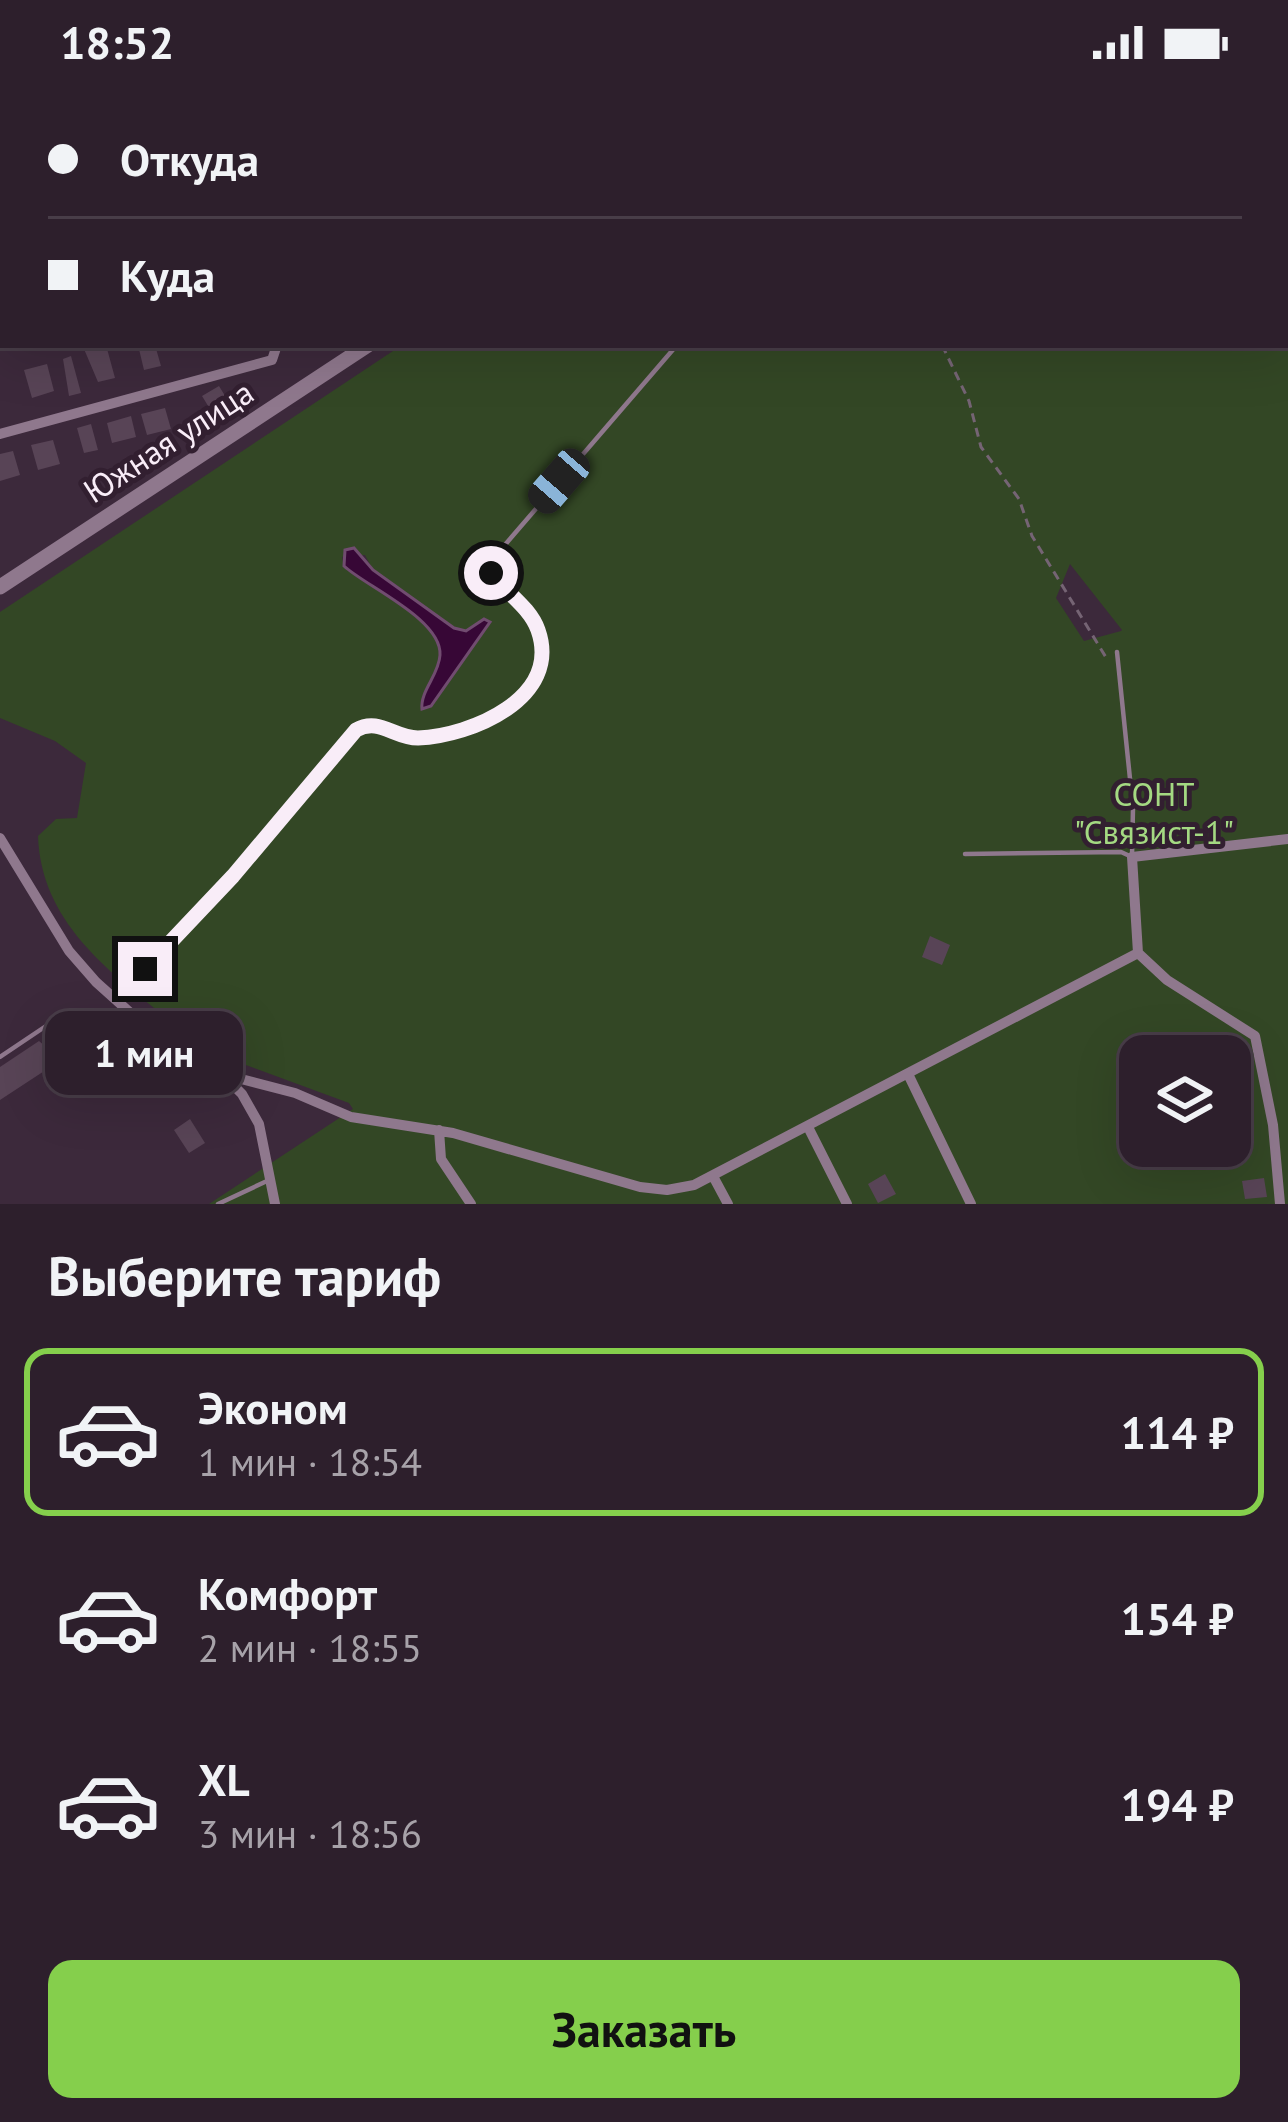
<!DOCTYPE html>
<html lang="ru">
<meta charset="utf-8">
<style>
body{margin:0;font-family:"PT Sans",sans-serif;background:#392c38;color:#f1f3f6;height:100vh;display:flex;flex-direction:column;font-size:45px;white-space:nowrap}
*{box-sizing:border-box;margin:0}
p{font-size:39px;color:#a7a2a9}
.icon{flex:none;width:66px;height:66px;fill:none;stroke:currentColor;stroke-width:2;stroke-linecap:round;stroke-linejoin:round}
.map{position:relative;height:1120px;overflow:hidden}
.details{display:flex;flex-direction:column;background:#2d1f2c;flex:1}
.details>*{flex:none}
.hud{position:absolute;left:0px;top:0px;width:1290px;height:264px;box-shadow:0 12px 48px #0002,0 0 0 3px #483d48;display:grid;align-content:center;height:264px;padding:0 48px;background:#2d1f2c}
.fabs{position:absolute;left:1119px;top:951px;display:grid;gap:24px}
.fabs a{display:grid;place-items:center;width:132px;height:132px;border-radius:24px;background:#2d1f2c;box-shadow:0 12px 48px #0002,0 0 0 3px #483d48;font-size:60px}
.end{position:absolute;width:54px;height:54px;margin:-27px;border:15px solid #f9edf8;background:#111;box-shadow:0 0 0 6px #111}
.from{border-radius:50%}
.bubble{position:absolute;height:84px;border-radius:24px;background:#2d1f2c;box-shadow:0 12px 48px #0002,0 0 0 3px #483d48;font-size:39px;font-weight:700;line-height:84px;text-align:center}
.car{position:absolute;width:36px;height:72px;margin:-36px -18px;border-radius:15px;box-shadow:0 0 9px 3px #0007;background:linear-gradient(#222 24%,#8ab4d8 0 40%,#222 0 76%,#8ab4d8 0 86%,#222 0)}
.hud b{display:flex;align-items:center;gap:42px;height:114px;font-size:45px}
.hud b+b{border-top:3px solid #483d48}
.hud i{width:30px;height:30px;background:#f1f3f6}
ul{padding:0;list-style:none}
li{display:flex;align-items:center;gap:36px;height:168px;margin:0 24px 18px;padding:0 24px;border:6px solid transparent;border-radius:24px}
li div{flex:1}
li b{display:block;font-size:45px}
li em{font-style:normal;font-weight:700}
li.current{border-color:#85cf4c}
li>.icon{width:108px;height:108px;stroke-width:1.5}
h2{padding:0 48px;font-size:54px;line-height:144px}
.button{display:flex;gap:24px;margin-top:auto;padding:24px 48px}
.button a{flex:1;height:138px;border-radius:24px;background:#85cf4c;color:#111;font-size:48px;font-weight:700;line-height:138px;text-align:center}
.status{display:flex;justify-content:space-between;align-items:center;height:84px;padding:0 60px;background:#2d1f2c;direction:ltr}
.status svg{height:33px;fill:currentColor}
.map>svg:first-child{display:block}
</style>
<div class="status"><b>18:52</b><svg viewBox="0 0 49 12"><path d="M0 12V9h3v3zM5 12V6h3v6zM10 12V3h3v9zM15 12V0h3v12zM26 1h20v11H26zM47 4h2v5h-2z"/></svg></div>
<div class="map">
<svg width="1288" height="1120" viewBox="0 0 1288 1120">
<rect width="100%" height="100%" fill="#3c293b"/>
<path fill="#334725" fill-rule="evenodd" d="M835,0h453v1120h-1079l144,-95 -4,-6 -106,-39 -50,-8 -25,-17v-20c-61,-49 -127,-98 -130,-183l18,-17 21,-1 9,-55 -31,-22 -55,-23v-106l402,-267h885v-258zM365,471l8,15 81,58 12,3 18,-11 6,2 -60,84c-1,-19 12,-39 9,-57 -5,-34 -73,-62 -95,-82l-2,-10zM1070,480l52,66 -1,1 -37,10 -28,-43zM1140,972h90v90h-90z"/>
<path fill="#370736" stroke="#714c70" stroke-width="3" d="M354,464l19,22 81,58 12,3 18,-12 6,3 -59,84 -9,3c-2,-18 17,-34 18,-54 2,-36 -75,-69 -96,-89l1,-16z"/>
<path fill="#584456" d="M106,261l9,33 -17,4 -14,-33z
M138,261h17l6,21 -17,4z
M71,272l10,37 -12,3 -6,-37z
M47,280l7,27 -22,7 -8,-28z
M219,302l11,18 -17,10 -11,-18z
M165,324l6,21 -24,6 -6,-21z
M131,332l5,21 -24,6 -5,-20z
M91,340l7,26 -14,3 -7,-25z
M53,356l7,24 -22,6 -7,-25z
M13,367l7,24 -20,6v-27z
M930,852l20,9 -8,20 -20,-8z
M39,957l22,19 -61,40v-33z
M101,968l31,6 -3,13 -31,-7z
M190,1035l15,24 -16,10 -15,-23z
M885,1090l11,20 -18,9 -10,-19z
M1264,1094l3,19 -22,2 -3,-18z"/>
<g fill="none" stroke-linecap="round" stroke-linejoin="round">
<path stroke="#756474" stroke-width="3" stroke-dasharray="9 6" stroke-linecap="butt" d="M188,3h5
M942,261l27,56 12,46 38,52 13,37 75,123"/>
<path stroke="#8f788d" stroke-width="4.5" d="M230,0l2,3
M313,0l2,3
M366,0l2,3
M423,0l2,3
M484,0l2,3
M550,0l2,3
M800,0l1,3
M267,3l5,-3
M581,3l5,-3
M682,3l5,-3
M965,770l156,-2 11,5 1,-49 -16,-156
M116,916l117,-124 123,-145c23,-14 38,7 62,7 53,-1 144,-40 120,-108 -8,-22 -33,-38 -47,-57v-12l186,-216
M0,973l52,-35
M218,1120l49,-23"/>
<path stroke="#8f788d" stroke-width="10" d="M0,62l3,-1
M0,203h3
M0,350l272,-74 5,-15
M0,754l69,113 27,31 78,70 48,22 20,20 17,30 16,80
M1138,869l29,27 88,56 18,89 7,79
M222,990l73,19 56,24 102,16 187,54 27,3 27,-5 444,-232 -6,-96 156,-18
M908,990l63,130
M809,1045l38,75
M439,1046l2,29 30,45
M714,1094l14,26"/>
<path stroke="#8f788d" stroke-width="15" d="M760,3l4,-3
M0,503l368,-242"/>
</g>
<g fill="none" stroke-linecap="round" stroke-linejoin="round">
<path stroke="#f9edf8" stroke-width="15" d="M145,885l88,-93 123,-146c23,-13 38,8 62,8 53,-2 144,-40 120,-108 -8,-23 -33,-38 -47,-57"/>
</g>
<g text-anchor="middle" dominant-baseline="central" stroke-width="10" stroke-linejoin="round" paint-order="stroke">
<g font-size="33" fill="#f9edf8" stroke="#321f30">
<text transform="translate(168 357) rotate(-33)">Южная улица</text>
</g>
<g font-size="33" fill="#a4d982" stroke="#321f30">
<text x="1154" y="709">СОНТ<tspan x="1154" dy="38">"Связист-1"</tspan></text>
</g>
</g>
</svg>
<div class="fabs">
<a><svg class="icon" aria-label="layers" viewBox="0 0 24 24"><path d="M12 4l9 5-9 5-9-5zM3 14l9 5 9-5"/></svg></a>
</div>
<i class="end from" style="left:491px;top:489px"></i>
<i class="end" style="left:145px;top:885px"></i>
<div class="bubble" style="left:45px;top:927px;width:198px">1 мин</div>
<i class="car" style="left:559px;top:397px;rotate:221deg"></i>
<div class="hud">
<b><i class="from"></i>Откуда</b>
<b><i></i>Куда</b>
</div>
</div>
<section class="details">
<h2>Выберите тариф</h2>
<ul>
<li class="current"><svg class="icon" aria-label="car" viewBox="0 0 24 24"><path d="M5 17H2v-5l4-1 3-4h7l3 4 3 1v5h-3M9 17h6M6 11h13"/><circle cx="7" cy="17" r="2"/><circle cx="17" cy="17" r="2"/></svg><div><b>Эконом</b><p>1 мин · 18:54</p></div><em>114 ₽</em></li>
<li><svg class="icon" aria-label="car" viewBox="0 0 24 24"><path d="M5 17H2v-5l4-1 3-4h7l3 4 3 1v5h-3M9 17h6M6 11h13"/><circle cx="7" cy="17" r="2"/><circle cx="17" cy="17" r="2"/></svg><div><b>Комфорт</b><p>2 мин · 18:55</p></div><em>154 ₽</em></li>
<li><svg class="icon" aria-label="car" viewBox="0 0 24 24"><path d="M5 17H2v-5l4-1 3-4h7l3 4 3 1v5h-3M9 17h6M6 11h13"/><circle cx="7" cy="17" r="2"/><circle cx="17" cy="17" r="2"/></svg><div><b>XL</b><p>3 мин · 18:56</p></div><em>194 ₽</em></li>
</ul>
<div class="button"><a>Заказать</a></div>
</section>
